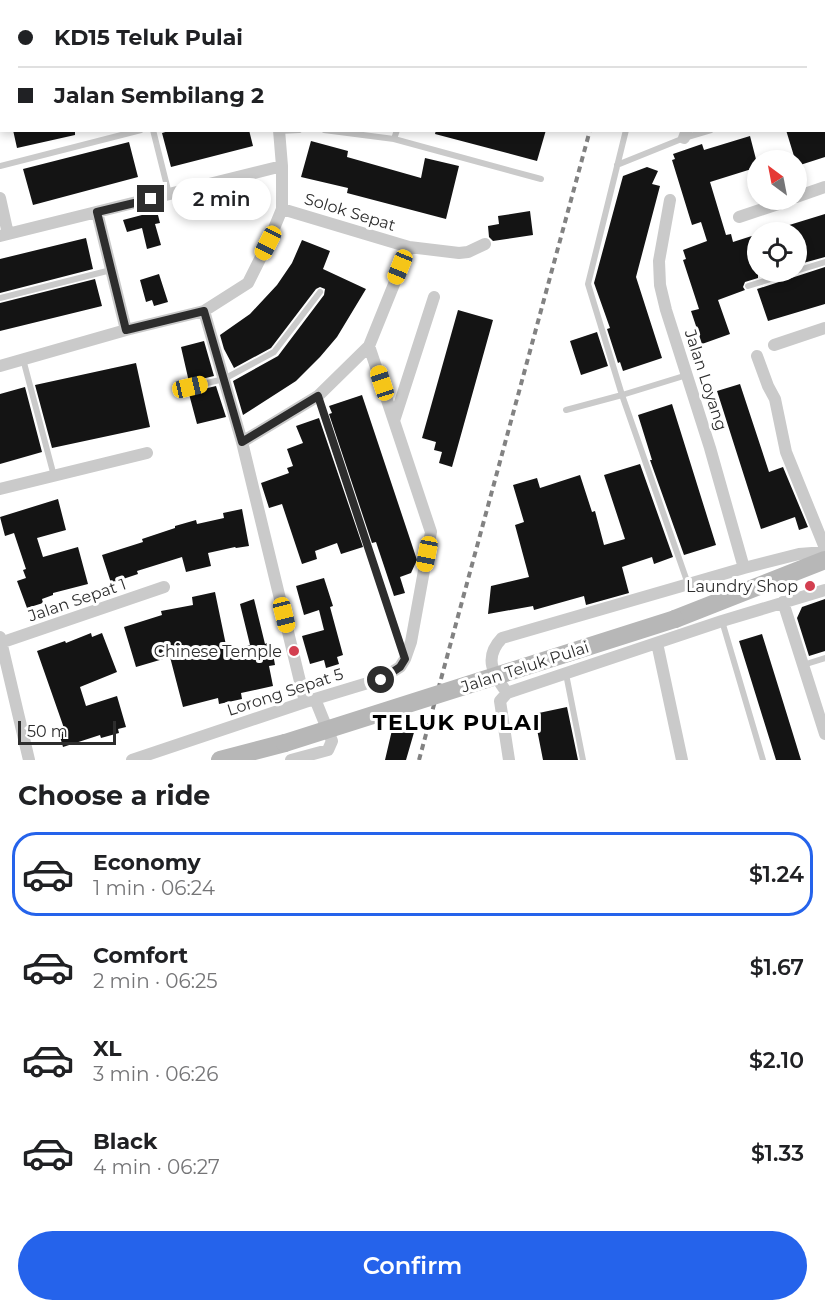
<!DOCTYPE html>
<meta charset="utf-8">
<style>
body{margin:0;font-family:Montserrat,sans-serif;background:#f6f6f6;color:#202124;height:100vh;display:flex;flex-direction:column;font-size:22px;white-space:nowrap}
*{box-sizing:border-box;margin:0}
p{font-size:20px;color:#757577}
.icon{flex:none;width:33px;height:33px;fill:none;stroke:currentColor;stroke-width:2;stroke-linecap:round;stroke-linejoin:round}
.map{position:relative;height:760px;overflow:hidden}
.panel{display:flex;flex-direction:column;background:#fff;flex:1}
.panel>*{flex:none}
.banner{position:absolute;left:0px;top:0px;width:825px;height:132px;box-shadow:0 3px 9px #0003;display:grid;align-content:center;height:132px;padding:0 18px;background:#fff}
.needle{width:39px;rotate:328deg}
.buttons{position:absolute;left:747px;top:150px;display:grid;gap:12px}
.buttons a{display:grid;place-items:center;width:60px;height:60px;border-radius:50%;background:#fff;box-shadow:0 3px 9px #0003;font-size:30px}
.scale{position:absolute;left:18px;bottom:15px;width:98px;box-sizing:border-box;padding-left:6px;border:3px solid #2d2d2d;border-top:0;font-size:16px;line-height:21px;white-space:nowrap;color:#2d2d2d;-webkit-text-stroke:4px #fff;paint-order:stroke}
.end{position:absolute;width:27px;height:27px;margin:-14px;border:8px solid #2d2d2d;background:#fff;box-shadow:0 0 0 3px #fff}
.from{border-radius:50%}
.bubble{position:absolute;height:42px;border-radius:21px;background:#fff;box-shadow:0 3px 9px #0003;font-size:20px;font-weight:600;line-height:42px;text-align:center}
.car{position:absolute;width:18px;height:36px;margin:-18px -9px;border-radius:8px;box-shadow:0 0 4px 2px #0007;background:linear-gradient(#f5c518 24%,#345 0 40%,#f5c518 0 76%,#345 0 86%,#f5c518 0)}
.banner b{display:flex;align-items:center;gap:21px;height:57px;font-size:22px}
.banner b+b{border-top:2px solid #e0e0e0}
.banner i{width:15px;height:15px;background:#202124}
ul{padding:0;list-style:none}
li{display:flex;align-items:center;gap:18px;height:84px;margin:0 12px 9px;padding:0 6px;border:3px solid transparent;border-radius:24px}
li div{flex:1}
li b{display:block;font-size:22px}
li em{font-style:normal;font-weight:600}
li.active{border-color:#2563eb}
li>.icon{width:54px;height:54px;stroke-width:1.5}
h2{padding:0 18px;font-size:27px;line-height:72px}
.primary-button{display:flex;gap:12px;margin-top:auto;padding:12px 18px}
.primary-button a{flex:1;height:69px;border-radius:36px;background:#2563eb;color:#fff;font-size:24px;font-weight:600;line-height:69px;text-align:center}
.map>svg:first-child{display:block}
</style>
<div class="map">
<svg width="825" height="760" viewBox="0 0 825 760">
<rect width="100%" height="100%" fill="#fff"/>
<path fill="#141414" d="M13,130h62v5l-58,13z
M172,130h77l4,16 -82,21 -9,-34z
M436,130h110l-9,31 -102,-27z
M786,130h39v27l-28,9z
M750,136l8,31 -48,15 16,53 5,-1 2,8 25,-8v44l-13,4 -2,5 2,3 -27,10 12,34 -28,10 -11,-33 8,-2 -16,-49 3,-1 -3,-9 24,-9 -6,-19 -9,3 -20,-65 3,-1 -2,-5 29,-10 2,6z
M311,141l37,10 -1,6 74,21 4,-20 34,8 -13,53 -99,-26 1,-5 -47,-11z
M129,142l9,35 -105,28 -10,-36z
M647,167l11,4 -6,13 8,2 -24,91 26,81 -39,13 -3,-9 -2,1 -11,-34 3,-1 -16,-45 29,-107z
M157,211l3,12 -5,1 6,21 -14,4 -5,-21 -15,4 -4,-12z
M530,211l3,24 -40,6 -4,-4 -1,-11 11,-2 -1,-8z
M825,214v43l-29,8v-33h-23v-2z
M86,238l7,31 -93,24v-34z
M302,240l28,11 -7,18 43,20 -29,48 -17,20 -24,24 -53,34 -10,-34 45,-25 46,-61 1,-6 -5,-2 -4,2 -45,59 -37,20 -10,-19 -4,-14 30,-21 27,-29 15,-22z
M825,267v37l-57,17 -11,-32z
M159,274l9,28 -14,4 -2,-6 -6,2 -6,-22z
M95,279l7,27 -102,25v-28z
M458,310l35,10 -41,147 -13,-4 3,-11 -8,-2 2,-8 -14,-4z
M597,332l11,34 -27,9 -11,-34z
M204,341l10,35 -25,6 -8,-35z
M136,363l14,64 -98,21 -17,-63z
M740,384l29,88 14,-5 25,60 -9,3 -4,-13 -34,12 -44,-138z
M216,386l10,31 -29,7 -8,-30 2,-2z
M25,387l17,65 -42,12v-70z
M362,395l55,165 -6,13 -11,4 5,16 -11,3 -18,-54 -4,1 -43,-129 3,-1 -3,-7z
M672,404l44,141 -32,10 -34,-95h2l-14,-45z
M319,418l44,129 -22,7 -4,-11 -22,8 2,8 -15,5 -20,-60 -13,4 -8,-25 28,-10 -2,-5 6,-2 -6,-17 16,-6 -7,-17z
M640,464l33,93 -19,7 -2,-7 -30,10 7,26 -43,12 -2,-9 -50,14 -1,-4 -45,8 3,-28 38,-9 -14,-52 9,-3 -11,-37 24,-7 3,10 40,-13 12,37 3,-1 9,34 21,-6 -21,-64z
M58,499l8,31 -29,8 6,19 35,-10 10,37 -35,9v2l-11,4 1,4 -16,5 -10,-27 9,-3 -3,-8 3,-1 -12,-36 -9,3 -5,-19z
M242,509l7,37 -13,2 -1,-1 -27,6 3,13 -25,6 -4,-15 -45,14 1,3 -27,9 -9,-28 41,-13 -1,-3 33,-11v-2l21,-6 1,4 27,-6 -1,-5z
M324,578l9,28 -3,1 13,48 -6,2 2,7 -13,4 -2,-8 -14,4 -8,-28 22,-6 -5,-20 -15,5 -8,-29z
M215,592l12,58 23,-5 -10,-41 14,-5 11,45 2,-1 2,12 4,-1 2,11 -6,1 4,20 -32,7 1,6 -23,5 -1,-6 -35,9 -13,-50 -34,10 -12,-40 38,-12 -1,-4 32,-6 -1,-8z
M825,599v52l-16,5 -12,-38 5,-11z
M91,633l1,4 10,-4 15,39 -37,15 6,19 31,-10 9,31 -8,2 1,4 -18,5 -1,-3 -37,12 -4,-14 6,-2 -28,-80 28,-10 1,2z
M762,634l31,100 8,26h-25l-37,-119z
M567,707l11,53h-35l-9,-46z
M404,717l2,10 9,2 -9,31h-21l7,-30 -1,-9z"/>
<g fill="none" stroke-linecap="round" stroke-linejoin="round">
<path stroke="#cacaca" stroke-width="6" d="M121,0v2
M394,0l6,2
M101,2l6,-2
M658,2l1,-2
M0,26h2
M824,100h1
M153,130l16,64
M324,130l70,9 147,40
M626,130l-38,154 34,111 66,189
M279,131l20,-1
M394,139l3,-9
M617,165l67,-27 27,-8
M0,166l141,-36
M796,271l29,-9
M748,286l46,-14
M0,298l111,-28
M23,359l31,117
M190,387l34,-8 50,-27 46,-60
M318,397l86,257
M566,410l56,-15 65,-20
M722,621l41,139
M803,665l22,-7
M566,674l17,86"/>
<path stroke="#cacaca" stroke-width="12" d="M261,0l1,2
M583,2v-2
M729,2l1,-2
M824,28l1,-1
M0,99h2
M684,138l3,-8
M796,197l29,-10
M0,198l8,36
M670,200l-11,61 1,24 6,25 44,138 34,120
M282,209l127,38 50,6 9,-1 17,-8
M97,212l29,118
M739,217l51,-17
M0,236l282,-70
M204,311l38,131 63,260
M774,345l51,-17
M757,356l11,30 7,13 11,53 39,96
M0,366l126,-36 78,-19 44,-28 20,-40 14,-34v-43l-3,-36
M394,421l40,-124
M242,442l76,-46 51,-50 40,-99
M0,489l147,-36
M783,602l42,132
M0,637l29,123
M0,643l164,-56
M657,643l25,117
M507,693c-14,-20 -24,-35 -5,-55l242,-70 55,-14 26,-2
M132,760l173,-58 76,-23 19,-12 5,-8 6,-17 20,-110 -62,-186
M291,760l37,-10 4,-9 -17,-42
M509,760l-9,-59 7,-8 215,-72 103,-31"/>
<path stroke="#b7b7b7" stroke-width="18" d="M675,619l150,-59
M220,760l65,-17"/>
<path stroke="#828282" stroke-width="4" stroke-dasharray="6 4.5" stroke-linecap="butt" d="M617,2v-2
M419,760l171,-630"/>
<path stroke="#b7b7b7" stroke-width="18" d="M285,743l390,-124"/>
</g>
<g fill="none" stroke-linecap="round" stroke-linejoin="round">
<path stroke="#2d2d2d" stroke-width="8" d="M151,199l-54,13 29,118 78,-19 38,131 76,-46 87,263 -5,8 -19,13"/>
</g>
<g fill="#d33f50" stroke="#fff" stroke-width="2">
<circle cx="810" cy="586" r="6"/>
<circle cx="294" cy="651" r="6"/>
</g>
<g text-anchor="middle" dominant-baseline="central" stroke-width="6" stroke-linejoin="round" paint-order="stroke">
<g font-size="16" fill="#2d2d2d" stroke="#fff">
<text transform="translate(350 212) rotate(17)">Solok Sepat</text>
<text transform="translate(706 380) rotate(72)">Jalan Loyang</text>
<text transform="translate(77 600) rotate(-19)">Jalan Sepat 1</text>
<text transform="translate(525 667) rotate(-18)">Jalan Teluk Pulai</text>
<text transform="translate(285 692) rotate(-18)">Lorong Sepat 5</text>
</g>
<g font-size="16" fill="#2d2d2d" stroke="#fff" text-anchor="end">
<text x="798" y="586">Laundry Shop</text>
<text x="282" y="651">Chinese Temple</text>
</g>
<g font-size="22" font-weight="bold" letter-spacing="1.5" fill="#000" stroke="#fff">
<text x="457" y="722">TELUK PULAI</text>
</g>
</g>
</svg>
<div class="buttons">
<a><svg class="needle" viewBox="-14 -14 28 28"><path d="M0-13l5 13h-10z" fill="#e53935"/><path d="M0 13l5-13h-10z" fill="#757577"/></svg></a>
<a><svg class="icon" aria-label="locate" viewBox="0 0 24 24"><circle cx="12" cy="12" r="6"/><path d="M12 2v4M12 18v4M2 12h4M18 12h4"/></svg></a>
</div>
<div class="scale">50 m</div>
<i class="end from" style="left:381px;top:680px"></i>
<i class="end" style="left:151px;top:199px"></i>
<div class="bubble" style="left:172px;top:178px;width:99px">2 min</div>
<i class="car" style="left:268px;top:243px;rotate:207deg"></i>
<i class="car" style="left:400px;top:267px;rotate:202deg"></i>
<i class="car" style="left:382px;top:383px;rotate:342deg"></i>
<i class="car" style="left:190px;top:387px;rotate:77deg"></i>
<i class="car" style="left:427px;top:554px;rotate:191deg"></i>
<i class="car" style="left:284px;top:615px;rotate:166deg"></i>
<div class="banner">
<b><i class="from"></i>KD15 Teluk Pulai</b>
<b><i></i>Jalan Sembilang 2</b>
</div>
</div>
<section class="panel">
<h2>Choose a ride</h2>
<ul>
<li class="active"><svg class="icon" aria-label="car" viewBox="0 0 24 24"><path d="M5 17H2v-5l4-1 3-4h7l3 4 3 1v5h-3M9 17h6M6 11h13"/><circle cx="7" cy="17" r="2"/><circle cx="17" cy="17" r="2"/></svg><div><b>Economy</b><p>1 min · 06:24</p></div><em>$1.24</em></li>
<li><svg class="icon" aria-label="car" viewBox="0 0 24 24"><path d="M5 17H2v-5l4-1 3-4h7l3 4 3 1v5h-3M9 17h6M6 11h13"/><circle cx="7" cy="17" r="2"/><circle cx="17" cy="17" r="2"/></svg><div><b>Comfort</b><p>2 min · 06:25</p></div><em>$1.67</em></li>
<li><svg class="icon" aria-label="car" viewBox="0 0 24 24"><path d="M5 17H2v-5l4-1 3-4h7l3 4 3 1v5h-3M9 17h6M6 11h13"/><circle cx="7" cy="17" r="2"/><circle cx="17" cy="17" r="2"/></svg><div><b>XL</b><p>3 min · 06:26</p></div><em>$2.10</em></li>
<li><svg class="icon" aria-label="car" viewBox="0 0 24 24"><path d="M5 17H2v-5l4-1 3-4h7l3 4 3 1v5h-3M9 17h6M6 11h13"/><circle cx="7" cy="17" r="2"/><circle cx="17" cy="17" r="2"/></svg><div><b>Black</b><p>4 min · 06:27</p></div><em>$1.33</em></li>
</ul>
<div class="primary-button"><a>Confirm</a></div>
</section>
